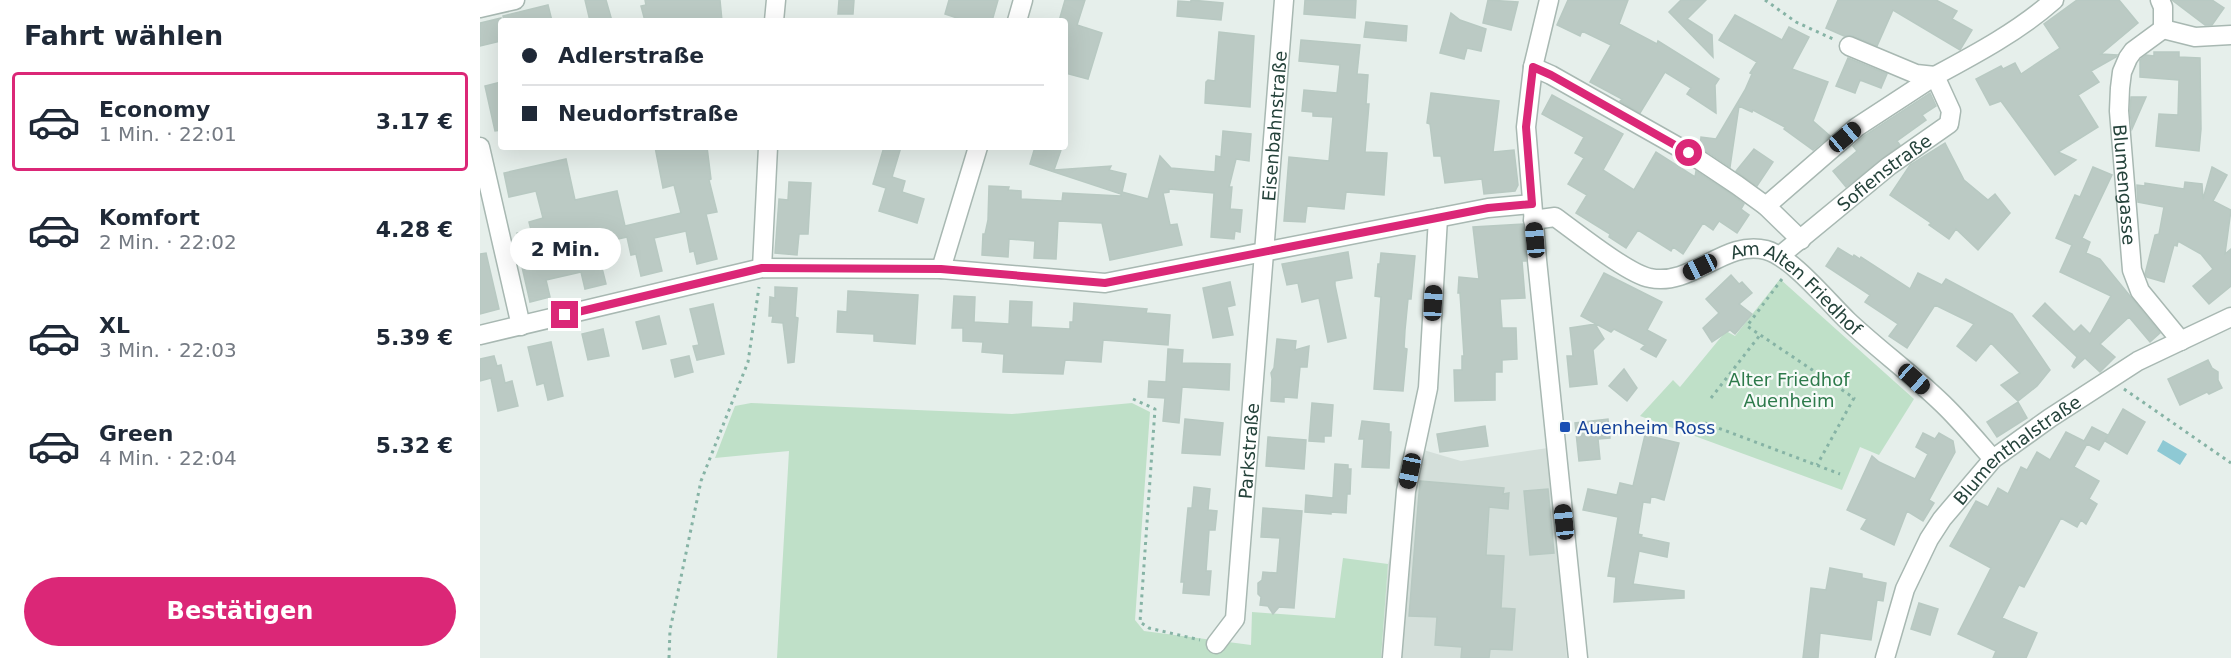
<!DOCTYPE html>
<html lang="de">
<meta charset="utf-8">
<style>
body{margin:0;font-family:"DejaVu Sans",sans-serif;background:#f6f6f7;color:#1f2937;height:100vh;display:flex;flex-direction:column;font-size:22px;white-space:nowrap}
*{box-sizing:border-box;margin:0}
p{font-size:20px;color:#747a83}
.icon{flex:none;width:33px;height:33px;fill:none;stroke:currentColor;stroke-width:2;stroke-linecap:round;stroke-linejoin:round}
.map{position:relative;flex:1;overflow:hidden}
.panel{display:flex;flex-direction:column;background:#fff;width:480px}
.panel>*{flex:none}
.guide{position:absolute;left:18px;top:18px;width:570px;height:132px;border-radius:6px;box-shadow:0 6px 24px #0002;display:grid;align-content:center;height:132px;padding:0 24px;background:#fff}
.end{position:absolute;width:27px;height:27px;margin:-14px;border:8px solid #db2777;background:#fff;box-shadow:0 0 0 3px #fff}
.from{border-radius:50%}
.bubble{position:absolute;height:42px;border-radius:21px;background:#fff;box-shadow:0 6px 24px #0002;font-size:20px;font-weight:600;line-height:42px;text-align:center}
.car{position:absolute;width:18px;height:36px;margin:-18px -9px;border-radius:8px;box-shadow:0 0 4px 2px #0007;background:linear-gradient(#222 24%,#8ab4d8 0 40%,#222 0 76%,#8ab4d8 0 86%,#222 0)}
.guide b{display:flex;align-items:center;gap:21px;height:57px;font-size:22px}
.guide b+b{border-top:2px solid #e0e1e3}
.guide i{width:15px;height:15px;background:#1f2937}
ul{padding:0;list-style:none}
li{display:flex;align-items:center;gap:18px;height:99px;margin:0 12px 9px;padding:0 12px;border:3px solid transparent;border-radius:6px}
li div{flex:1}
li b{display:block;font-size:22px}
li em{font-style:normal;font-weight:600}
li.on{border-color:#db2777}
li>.icon{width:54px;height:54px;stroke-width:1.5}
h2{padding:0 24px;font-size:27px;line-height:72px}
.button{display:flex;gap:12px;margin-top:auto;padding:12px 24px}
.button a{flex:1;height:69px;border-radius:36px;background:#db2777;color:#fff;font-size:24px;font-weight:600;line-height:69px;text-align:center}
main{display:flex;flex:1;min-height:0}
.map>svg:first-child{display:block}
</style>
<main>
<section class="panel">
<h2>Fahrt wählen</h2>
<ul>
<li class="on"><svg class="icon" aria-label="car" viewBox="0 0 24 24"><path d="M5 17H2v-5l4-1 3-4h7l3 4 3 1v5h-3M9 17h6M6 11h13"/><circle cx="7" cy="17" r="2"/><circle cx="17" cy="17" r="2"/></svg><div><b>Economy</b><p>1 Min. · 22:01</p></div><em>3.17 €</em></li>
<li><svg class="icon" aria-label="car" viewBox="0 0 24 24"><path d="M5 17H2v-5l4-1 3-4h7l3 4 3 1v5h-3M9 17h6M6 11h13"/><circle cx="7" cy="17" r="2"/><circle cx="17" cy="17" r="2"/></svg><div><b>Komfort</b><p>2 Min. · 22:02</p></div><em>4.28 €</em></li>
<li><svg class="icon" aria-label="car" viewBox="0 0 24 24"><path d="M5 17H2v-5l4-1 3-4h7l3 4 3 1v5h-3M9 17h6M6 11h13"/><circle cx="7" cy="17" r="2"/><circle cx="17" cy="17" r="2"/></svg><div><b>XL</b><p>3 Min. · 22:03</p></div><em>5.39 €</em></li>
<li><svg class="icon" aria-label="car" viewBox="0 0 24 24"><path d="M5 17H2v-5l4-1 3-4h7l3 4 3 1v5h-3M9 17h6M6 11h13"/><circle cx="7" cy="17" r="2"/><circle cx="17" cy="17" r="2"/></svg><div><b>Green</b><p>4 Min. · 22:04</p></div><em>5.32 €</em></li>
</ul>
<div class="button"><a>Bestätigen</a></div>
</section>
<div class="map">
<svg width="1751" height="658" viewBox="0 0 1751 658">
<rect width="100%" height="100%" fill="#e6efeb"/>
<path fill="#d4dfda" d="M1068,448l19,210h-186l7,-94 32,-115 41,12z"/>
<path fill="#bfe0c8" d="M1300,279l134,120 -35,56 -19,-8 -18,43 -202,-74 33,-36 7,7 46,-56 9,5z
M271,403l261,11 120,-11 18,9 -15,208 9,11 107,14 1,-33 83,6 8,-60 45,6 -7,94h-604l12,-207 -74,7 20,-52z"/>
<path fill="#8ec9d4" d="M1683,440l24,14 -7,11 -23,-14z"/>
<path fill="#bbcac4" stroke="#b8c9c2" stroke-width="1.5" d="M105,0h21l6,21h-22z
M165,0h75l2,21h-77l-4,-15 5,-1z
M359,0h15l-1,14h-15z
M469,0h49l-6,21h-26l-21,-7z
M585,0h20l-8,25 25,8 -14,46 -23,-6v-52h-6z
M711,0l32,3 -2,17 -44,-4 1,-15 13,1z
M825,0h51l-1,18 -51,-4z
M1008,0l30,2 -7,28 -28,-7z
M1088,0h60l-9,24 38,20 1,-3 61,38 -4,6 1,28 -29,-19 4,-6 -26,-16 -25,41 -20,-12 2,-2 -32,-17 21,-37 -29,-14 -2,5 -23,-11z
M1201,0h25l-19,19 25,16 1,22 -44,-45z
M1358,0h98l21,11 -5,8 20,11 -12,20 -67,-40 -16,36 -24,-10h-9l-18,-8z
M1597,0h42l19,23 -37,31 16,1 -1,2 -25,14 8,11 -21,13 20,32 -40,25 18,8 -21,15 -54,-74 -11,4 -14,-26 25,-13 2,3 12,-6 6,11 39,-26 -16,-24z
M1692,0h40l12,8 -12,17h-7z
M68,5l4,16h-48l-1,-5z
M971,13l9,7 26,9 -5,22 -14,-3 -3,11 -24,-6z
M1255,15l47,25 7,-13 20,10 -17,32 36,13 -15,39 17,15 -17,14 -29,-21 1,-2 -32,-17 -1,2 -13,-6 -9,61 -30,-20 1,-10 15,2 29,-49 7,-16 -2,-1 7,-11 -38,-22z
M21,18v23l-21,5v-23z
M886,22l41,4 -1,15 -42,-4z
M739,32l35,4 -4,71 -45,-4 1,-21 2,-2 7,1z
M821,40l59,5 -3,29 11,1 -2,29h3l-4,48 22,1 -3,42 -38,-3 -2,17 -37,-3 -2,16 -21,-1 5,-64 40,4 4,-44 -20,-1v-4l-11,-1 2,-21 33,3 3,-28 -41,-4z
M1674,52h25v5l21,1 1,71 -2,22 -43,-5 3,-32 19,1 1,-35 -39,-3v-17l6,-5 8,1z
M1368,58l39,16 -6,14 -21,-8 -5,13 -19,-7z
M21,82v48l-6,1 -10,-45z
M951,93l68,8 -6,51 21,-2 4,35 -3,6 -31,3 -2,-15 -37,4 -4,-27h-7l-4,-32 -3,-1z
M1450,93l6,13 -14,9 4,5 -29,21 3,4 -54,42 -13,-16 24,-20 -4,-5 11,-10z
M1072,95l71,39 -20,36 31,20 22,-38 39,25 1,-6 35,23 13,10 -3,5 8,6 -12,18 -18,-12 -6,9 -10,-7 -20,31 -10,-7 -2,4 -33,-21 -12,18 -17,-11 1,-3 -34,-21 11,-18 -19,-11 16,-26 -9,-5 9,-16 -42,-23z
M1651,97h15l-14,32 -2,-18z
M743,131l28,3 -2,27 -13,-2 -7,28h3l-2,22 12,1 -2,22 -5,-1 -1,8 -23,-2 3,-44 -45,-4v3l-6,1 7,32 7,-1 5,21 -72,15 -8,-37 -44,-2 -2,38 -22,-1 1,-17 -26,-2 -1,18 -26,-2 1,-21h2l3,-14 1,-34 20,1 -1,3 13,1v8l41,2 1,-8 58,3v-2l-91,-30 5,-17h27l-8,23 57,-4 -2,4 17,4 -4,18 26,7 12,-43 11,12 44,4 1,-16 5,1z
M1465,143l19,37 24,20 7,-6 15,19 -32,37 -22,-21 -7,10 -20,-14 2,-2 -41,-28 20,-30z
M175,147h52l4,32 -2,1 8,32 -11,2 11,45 -20,5 -3,-13 -4,1 -4,-21 -32,7 8,33 -21,5 -5,-22 -5,1 -4,-18 -31,7 10,40 -21,5 -4,-17 -35,8 4,17 -20,5 -8,-35h3l-8,-34 14,-3 -2,-8 14,-4 -7,-27 -27,6 -5,-24 62,-14 9,41 42,-9 8,35 56,-13 -7,-28 -11,3z
M404,147h17l-9,30 13,4 -3,11 22,7 -7,24 -38,-12 7,-23 -13,-4z
M1274,149l19,13 -16,24 -21,-15z
M1613,167l19,8 -30,63 8,4 -4,11 14,6 60,74 -10,9 -21,-25 -29,27 15,13 -15,15 -15,-14 -11,10 -2,-2 5,-9 -44,-41 12,-13 29,29 7,-7 9,9 21,-38 -51,-24 12,-27 -16,-7 19,-43 5,2z
M1732,167l15,8 -14,26 18,9 -6,44 6,-5v37l-22,18 -16,-18 20,-17 -12,-15 -23,-13 -1,5 -3,-1 -10,37 -17,-5 -2,-3 10,-39 4,-1 5,-27 -26,-5 -1,-13v-4l8,1v-3l39,6 1,-7 17,2 1,15z
M309,182l22,1 -3,51h-9l-2,21 -22,-2 4,-54 9,1z
M1043,224l3,37h-4l3,37 -25,1 2,29h14l1,31 -15,1v12h-7v28l-40,1 -1,-31h8v-14h2l-4,-63h-2l1,-16 20,2 -6,-52z
M1358,248l15,9 1,-2 6,4 1,-2 49,32 8,-16 24,12 4,-6 66,35 38,56 -13,16 -19,15 -17,-16 19,-12 -29,-30 -15,18 -19,-15 17,-22 -39,-19 -28,43 -18,-12 9,-12 -33,-22 5,-7 -44,-29z
M868,252l4,26 -17,3v4l11,53 -18,4 -9,-44 -17,4 -4,-19 -11,2 -5,-21z
M6,253l13,56 -19,5v-60z
M901,253l34,3 -4,43h-3l-3,31 -1,18 3,1 -4,42 -29,-2 7,-92 -6,-1 3,-32h2z
M1124,273l58,29 -15,28 19,10 -10,17 -15,-8 4,-4 -31,-16 -3,3 -30,-16z
M1251,275l8,9 3,-2 10,11 -13,11 13,10 -17,20 -5,-4 -18,12 -9,-14 16,-15 -13,-14z
M750,282l5,23 -8,2 6,28 -20,3 -10,-50z
M295,287l22,1 -2,29 3,1 -4,44 -6,1 -5,-40 -11,-1 1,-6h-4l1,-19 5,1z
M368,291l70,4 -3,49 -41,-3v-7l-37,-2 1,-21 9,1z
M474,296l21,1 -1,25 35,2 1,-23 22,1 -1,25 39,2v-7h3l1,-19 73,6 -1,4 24,2 -2,30 -65,-5 -2,22 -36,-2 -2,14 -60,-2 1,-18 -22,-2 1,-10 -20,-1v-13h-11z
M233,304l11,50 -27,6 -4,-14 6,-1 -9,-36z
M179,316l7,28 -23,5 -7,-27z
M1115,324l9,15 -11,11 4,34 -27,3 -3,-31h6l-3,-28z
M123,329l6,27 -21,4 -6,-26z
M797,339l19,2 -1,9 14,-4 -2,21h-7l-3,31 -13,-1v5l-13,-1 1,-22 -1,-6 3,-5z
M71,342l12,54 -15,4 -4,-17 -7,2 -9,-38z
M688,349l15,1 -1,13 48,1 -1,26 -47,-3 -3,36 -16,-2 2,-23 -17,-1 1,-16 17,1z
M14,356l3,10 4,-1 4,18 7,-2 6,25 -20,5 -7,-33 -11,3v-22z
M209,356l4,16 -18,5 -4,-17z
M1728,360l4,8 6,4v8l4,8 -13,6 -2,-2 -27,13 -12,-26z
M1144,369l13,19 -10,13 -18,-15z
M1538,402l9,16 -30,19 -10,-15z
M832,403l21,2 -2,31h-7v6l-15,-1z
M1643,409l22,13 -18,32 -22,-13z
M705,419l38,4 -3,32 -38,-2z
M1128,419l2,19 -12,1 2,20 -21,2 -4,-38z
M882,421l27,3v8h2l-2,36 -27,-1 2,-28h-5z
M1005,426l3,20 -48,6 -3,-18z
M1612,427l16,8 -9,15 -12,-6 -13,23 25,14 -10,18 8,5 -11,20 -5,-4 -4,7 -16,-9 -37,69 -5,-2 -17,33 35,15 -11,25h-33l3,-7 -38,-17 33,-66 -41,-22 26,-45 12,6 10,-19 10,6 13,-27 6,3 10,-18 13,8 16,-28 18,9z
M1443,433l12,6 4,-6 14,8 2,11 -26,48 5,3 -11,18 -16,-10 -13,34 -33,-16 6,-10 -20,-9 25,-54 7,6 36,17 13,-25 -12,-7z
M1165,435l34,8 -15,57 -13,-4 -1,7 -7,-1 -5,32 4,1 -1,2 28,6 -2,14 -28,-6 -6,33 51,7v7l-70,4 2,-25 -8,-1 10,-59 -35,-7 5,-21 29,6 3,-12 13,3z
M788,437l38,3 -2,29 -38,-3z
M855,464l13,1v4h3l-1,25h-3l-1,19 -15,-1v2l-26,-2 1,-17 27,3z
M940,481l84,7 -1,6 6,-1 -1,16 -19,-2 -3,48 18,1 -3,52 14,1 -3,41 -22,-1 -1,9h-28l1,-11 -27,-2 2,-28 -28,-1z
M714,487l16,2 -2,21 9,1 -2,19h-6l-3,41h5l-2,24 -26,-2 1,-11h-3l7,-74h4z
M1068,489l6,64 -24,2 -6,-64z
M783,508l39,3 -8,97 -15,-1 -6,7 -5,-8 -8,-1 1,-8 -3,-3v-11l4,-3 1,-8 14,1 3,-35 -19,-1z
M1350,568l32,6v4l24,5 -3,18 -6,-1 -6,40 -51,-7 -2,25h-15l8,-70 15,2z
M1439,603l19,6 -8,26 -19,-6z"/>
<g fill="none" stroke-linecap="round" stroke-linejoin="round">
<g stroke="#a8b8b2" stroke-width="21">
<g id="minor">
<path d="M1069,0l-16,67 -7,60 11,133 41,398"/>
<path d="M1680,0l3,7v22l32,8 36,-2"/>
<path d="M0,8l35,-8"/>
<path d="M294,21l2,-21"/>
<path d="M537,21l6,-21"/>
<path id="s1" d="M1683,29l-30,22 -5,7 -6,14 -2,16 -1,23 13,159 8,21 41,50"/>
<path d="M1369,46l67,28 19,2"/>
<path d="M1053,67l18,8 138,78 48,32 29,21 35,34"/>
<path d="M0,147l41,179"/>
<path d="M1286,206l91,-79 78,-51"/>
<path id="s2" d="M1053,220l22,-3c21,15 73,57 95,61 42,9 75,-39 116,-28 26,7 62,52 82,71 32,30 68,56 99,87 16,16 31,34 46,51"/>
<path id="s3" d="M1301,255l108,-89 60,-42 2,-13 -16,-35c41,-22 84,-45 119,-76"/>
<path d="M282,268l6,-121"/>
<path d="M461,269l37,-122"/>
<path d="M0,335l282,-67 179,1 164,14 383,-75 44,-4"/>
<path id="s4" d="M736,644l19,-25 49,-619"/>
<path d="M912,658l14,-167 22,-103 10,-170"/>
<path id="s5" d="M1405,658l20,-69 24,-50 13,-20 51,-60 57,-41 88,-57 93,-44"/>
</g>
</g>
<path stroke="#86b3a5" stroke-width="3" stroke-dasharray="3 4.5" stroke-linecap="butt" d="M1285,0l31,22 37,17
M1302,279l-35,47 107,72 -37,67
M1644,389l107,74
M1231,398l49,-63
M653,399l22,10 -15,213 9,6 51,12
M1225,423l135,51
M189,658l1,-28 31,-149 47,-119 11,-75"/>
<use href="#minor" stroke="#fff" stroke-width="18"/>
</g>
<g fill="none" stroke-linecap="round" stroke-linejoin="round">
<path stroke="#db2777" stroke-width="8" d="M85,315l197,-47 179,1 164,14 383,-75 44,-4 -6,-77 7,-60 18,8 138,78"/>
</g>
<rect fill="#1a4fb4" stroke="#f7fbf9" stroke-width="2" x="1079" y="421" width="12" height="12" rx="3"/>
<g text-anchor="middle" dominant-baseline="central" stroke-width="4.5" stroke-linejoin="round" paint-order="stroke">
<g font-size="18" fill="#24423a" stroke="#f7fbf9">
<text stroke="none"><textPath href="#s4" startOffset="526">Eisenbahnstraße</textPath></text>
<text stroke="none"><textPath href="#s3" startOffset="132">Sofienstraße</textPath></text>
<text stroke="none"><textPath href="#s1" startOffset="174">Blumengasse</textPath></text>
<text stroke="none"><textPath href="#s2" startOffset="302">Am Alten Friedhof</textPath></text>
<text stroke="none"><textPath href="#s4" startOffset="200">Parkstraße</textPath></text>
<text stroke="none"><textPath href="#s5" startOffset="254">Blumenthalstraße</textPath></text>
</g>
<g font-size="18" fill="#2d7a4b" stroke="#f7fbf9">
<text x="1309" y="379">Alter Friedhof<tspan x="1309" dy="21">Auenheim</tspan></text>
</g>
<g font-size="18" fill="#164399" stroke="#f7fbf9" text-anchor="start">
<text x="1097" y="427">Auenheim Ross</text>
</g>
</g>
</svg>
<i class="end from" style="left:1209px;top:153px"></i>
<i class="end" style="left:85px;top:315px"></i>
<div class="bubble" style="left:30px;top:228px;width:111px">2 Min.</div>
<i class="car" style="left:1365px;top:137px;rotate:50deg"></i>
<i class="car" style="left:1055px;top:240px;rotate:355deg"></i>
<i class="car" style="left:1220px;top:267px;rotate:244deg"></i>
<i class="car" style="left:953px;top:303px;rotate:3deg"></i>
<i class="car" style="left:1434px;top:379px;rotate:132deg"></i>
<i class="car" style="left:930px;top:471px;rotate:192deg"></i>
<i class="car" style="left:1084px;top:522px;rotate:354deg"></i>
<div class="guide">
<b><i class="from"></i>Adlerstraße</b>
<b><i></i>Neudorfstraße</b>
</div>
</div>
</main>
